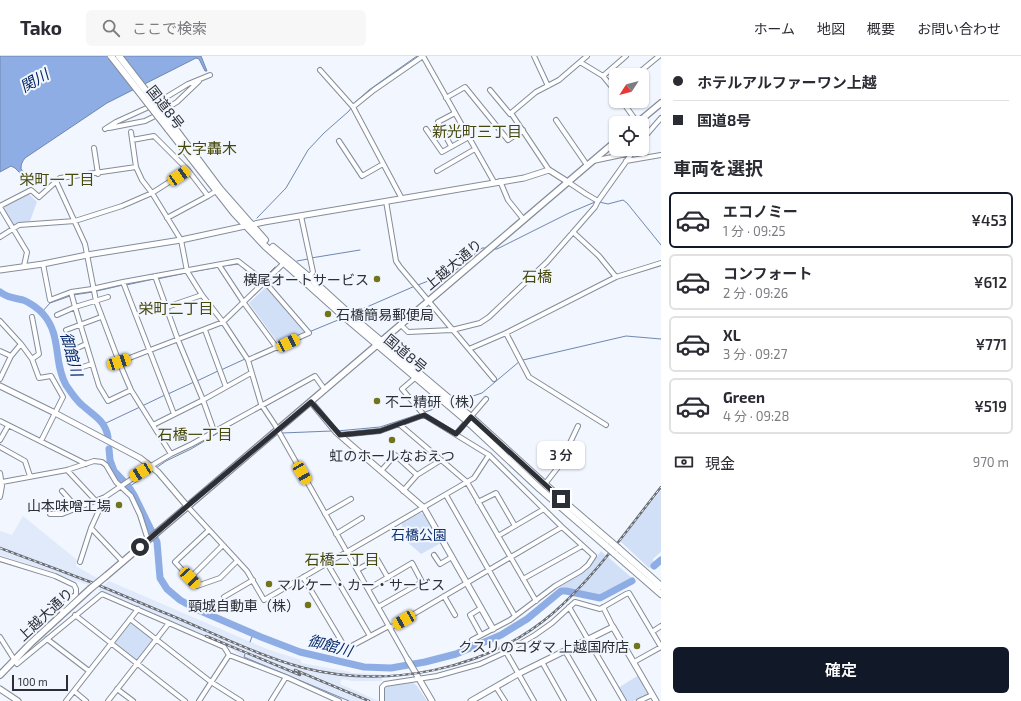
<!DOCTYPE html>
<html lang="ja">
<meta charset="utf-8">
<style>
body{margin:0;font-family:"Exo 2","Noto Sans JP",sans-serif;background:#f7f7f7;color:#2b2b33;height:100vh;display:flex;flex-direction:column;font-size:15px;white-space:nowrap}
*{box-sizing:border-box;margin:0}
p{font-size:13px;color:#7c7c81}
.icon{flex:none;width:22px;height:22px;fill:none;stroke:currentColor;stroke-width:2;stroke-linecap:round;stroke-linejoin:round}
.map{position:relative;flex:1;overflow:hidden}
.sheet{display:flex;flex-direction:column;background:#fff;width:360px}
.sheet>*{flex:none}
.top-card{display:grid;align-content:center;height:88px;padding:0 12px;background:#fff}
.needle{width:26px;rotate:234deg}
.buttons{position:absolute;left:609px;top:12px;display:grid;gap:8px}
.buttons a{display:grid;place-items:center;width:40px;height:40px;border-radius:6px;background:#fff;box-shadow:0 1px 3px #0004;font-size:20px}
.scale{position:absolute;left:12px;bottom:10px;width:56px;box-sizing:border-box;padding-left:4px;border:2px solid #2c2f35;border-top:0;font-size:11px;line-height:14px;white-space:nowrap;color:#2c2f35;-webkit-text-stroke:3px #f1f6ff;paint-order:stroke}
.end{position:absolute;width:18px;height:18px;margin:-9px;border:5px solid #2c2f35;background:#fff;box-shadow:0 0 0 2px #fff}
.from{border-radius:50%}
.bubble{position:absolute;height:28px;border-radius:6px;background:#fff;box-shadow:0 1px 3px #0004;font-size:13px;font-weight:600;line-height:28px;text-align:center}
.car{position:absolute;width:12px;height:24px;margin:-12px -6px;border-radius:5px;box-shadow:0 0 3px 1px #0007;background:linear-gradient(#f5c518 24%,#345 0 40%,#f5c518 0 76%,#345 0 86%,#f5c518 0)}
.top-card b{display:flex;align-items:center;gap:14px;height:38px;font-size:15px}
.top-card b+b{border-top:1px solid #e1e1e2}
.top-card i{width:10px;height:10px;background:#2b2b33}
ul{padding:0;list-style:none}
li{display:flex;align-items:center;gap:12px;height:56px;margin:0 8px 6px;padding:0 4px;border:2px solid #e1e1e2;border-radius:6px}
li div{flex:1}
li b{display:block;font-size:15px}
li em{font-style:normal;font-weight:600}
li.current{border-color:#111827}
li>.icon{width:36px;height:36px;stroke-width:1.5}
h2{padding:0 12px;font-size:18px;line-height:48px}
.pay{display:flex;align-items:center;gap:10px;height:44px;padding:0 12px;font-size:15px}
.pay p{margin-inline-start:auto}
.cta{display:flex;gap:8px;margin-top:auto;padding:8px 12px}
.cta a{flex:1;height:46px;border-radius:6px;background:#111827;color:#fff;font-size:16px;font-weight:600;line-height:46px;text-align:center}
header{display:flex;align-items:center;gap:24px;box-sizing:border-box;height:56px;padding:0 20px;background:#fff;border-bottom:1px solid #e1e1e2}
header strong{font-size:19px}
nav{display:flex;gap:22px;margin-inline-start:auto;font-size:14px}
.search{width:280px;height:36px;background:#f7f7f7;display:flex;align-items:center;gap:10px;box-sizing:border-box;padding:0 14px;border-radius:6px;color:#7c7c81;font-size:15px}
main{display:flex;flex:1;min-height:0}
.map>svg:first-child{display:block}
</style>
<header>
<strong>Tako</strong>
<div class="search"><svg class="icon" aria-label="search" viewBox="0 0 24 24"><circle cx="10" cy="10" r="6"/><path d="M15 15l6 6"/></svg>ここで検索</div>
<nav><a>ホーム</a><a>地図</a><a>概要</a><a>お問い合わせ</a></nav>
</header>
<main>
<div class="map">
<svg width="661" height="645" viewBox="0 0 661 645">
<rect width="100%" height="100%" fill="#f1f6ff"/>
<path fill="#e0eafb" d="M23,460l54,44 -1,6 21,12 -9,7 -88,-30v-24l12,4z
M109,525l158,68 34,11v3l50,9v1l31,1v7h-30l-10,-2 -2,5 39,17h-29l-110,-46 -10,-7 -132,-58z"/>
<path fill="#d2e0f7" d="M29,138l8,8 -7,19 -16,4 -11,-17z
M266,231l38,45 -26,11 -29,-40z
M661,434v62l-8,7 1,6 -5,3 -29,-27z
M420,457l4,1 17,29 -20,11c-10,-10 -21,-13 -19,-31z
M601,495l31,27 -32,17h-8l-33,-8 27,-16z
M131,566l22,18 -17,22 -22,-18z
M639,619l11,19 -15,7h-9l-8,-13z
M413,627l4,3 10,15h-43l-1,-1v-11l3,-4z"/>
<path fill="#8dade4" stroke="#7087b0" d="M0,0h201l6,15h-2l-6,-12 -3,-1 -89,45 -82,55c-3,4 -4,6 -4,11l5,6 -3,1 -8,-8 -4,-2 -11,6z"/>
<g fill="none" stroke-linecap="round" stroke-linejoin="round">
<path stroke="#7087b0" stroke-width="1" d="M352,49l17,-15 48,-34
M599,146l9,2 15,-4 4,3 34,42
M257,162l29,-30 22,-38 16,-17 25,-22 2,-3
M493,193h4l72,-36 26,-11
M311,202l49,-8
M297,205l11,-2
M222,210l17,-2
M241,210l18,17 2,-2
M191,216l28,-5
M157,223l29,-6
M263,223l12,-12
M126,229l28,-6
M418,229l38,-15 26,-22h4
M97,235l26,-6
M73,239l20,-3
M42,256l8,-9 20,-7
M353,257l62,-27
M309,276l29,-12
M523,304l103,-24 35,3
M221,314l24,-11
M197,325l21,-10
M168,338l26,-12
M461,344l21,-7 38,-32
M142,350l23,-11
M425,356l15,-5
M104,368l36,-17
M337,375l43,-4 40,-13
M282,377l50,-2
M156,412l10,-7 25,-12 52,-31
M129,431l24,-17
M250,586l3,-8
M245,598l-1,3 105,44"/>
<path stroke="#8dade4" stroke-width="7" d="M0,236c7,6 15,6 23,8 6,2 16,9 20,14 19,21 10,48 23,71 5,7 9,14 16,20 11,10 23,15 26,32
M109,393l1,11 4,11 15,16 5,8 23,47 3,36 7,11 13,11 16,9 65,28 39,15 64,15 27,1 34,-6 31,-8 45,-19 26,-16 34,-28h5l34,7 32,-17
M654,510l7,-6"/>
<g stroke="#858d9a" stroke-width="6">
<path id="minor" d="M423,0l71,126
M534,0l14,30
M580,6l23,14 13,16
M320,14l33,37 49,92
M636,19l23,-19
M603,20l23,-20
M490,34l20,24 1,-1
M446,42l19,-11 43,53 15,-10
M622,45l15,21
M155,48l33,-20 22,-9
M353,51l21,-17 49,-34
M167,52l10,-6 22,-21
M556,64l31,45
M109,72l36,-7 8,-4
M105,73l11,-7 35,-16
M426,73l16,23 27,-15
M131,76l5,35 6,13 10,13 29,47 6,31 15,24 21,27 25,38 13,44 14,21 133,235
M132,84l22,-4 34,34
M642,84l19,-22
M339,85l23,35 21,-12
M451,90l-13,-24 17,-9
M94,92l4,26
M593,105l38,-8
M626,105l35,-6
M549,114l-38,-57 25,-21 23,-12 28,-24
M437,115l38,-22
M56,125l29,63 11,57 23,61 12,28 40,64
M500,125l8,19 16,20
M568,126l18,12 12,7
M386,145l10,60 4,6 94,112
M0,150l31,-16 8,7 21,-19 76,-11
M0,151l27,45 -3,14
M301,160l12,56 -4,5
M167,162l41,-22
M573,176l26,24 17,21
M0,181l19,-12 56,-4 47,-15 30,-13 36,-23 20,26 8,-5
M43,208l7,36 21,-8 21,-3 31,-7 115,-21 27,21 44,51 -61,27
M219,209l25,38 33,45
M155,220l23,64 25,60 11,31
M123,226l51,132
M71,236l4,15 24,79 9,15 23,-11
M167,251l35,-12
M57,259l18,-8 33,-10
M0,265l21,23 11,15 7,19 12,-2 12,21 -22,44
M401,269l7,7 44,-2 28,-7 9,-6 58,-55 48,-55 3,-6 37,-52
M66,274l35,-13
M205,274l21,57
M506,277l23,44 77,48
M469,293l37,-16 110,-56 45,-14
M0,295l11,5
M71,295l15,-7
M32,303l7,-5 -7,-37
M119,306l104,-40 61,-59
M73,314l19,-6
M416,321l-14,12 22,26 65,40 73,72 32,29 -6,9 -7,6 -26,15 -45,34 -38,20
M0,323l11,-23 10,-12
M0,365l86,43
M399,368l68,58 69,119
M153,369l50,-25 48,-27
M456,378l30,-35
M340,379l40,-4 44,-16
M0,384l8,-14
M0,391l25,14 5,15
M67,414l28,30
M381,415l14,-16 22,20
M0,417l2,13 -2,11
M2,426l65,-12 27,-9 8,1 4,3 10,17 15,14 9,19 8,25
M545,428l14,-18 19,-40
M62,435l15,17
M403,435l14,-16 24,-15
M446,439l69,121
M478,446l18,-9 19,33
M187,450l60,65 17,29 210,-122 15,-23
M50,458h12l43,-17
M325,458l26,-15
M91,472l32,34
M209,474l-34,32 22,24 23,-8 17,-17
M336,478l26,-16
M498,480l46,-27
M434,499l6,9 12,-7
M0,503l55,17 19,9 2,4v5l-15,14 2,5
M80,506l11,-34 14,-31 46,-31 20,-12 21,-10 123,-68 10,14
M327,507l43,73
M357,514l20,-11 11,19
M303,521l43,72 43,-23
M190,522l33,-33
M523,523l59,-33
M368,533l44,-26 10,19 -44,25
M444,540l11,19
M224,541l29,-17
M569,551l55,94
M603,551l10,20
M481,552l-11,7 11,20
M75,559l110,86
M130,563l81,63 30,19
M390,572l172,-101
M652,576l9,-6
M0,581l17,27 85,-70 122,53 5,8 57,22 53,24
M47,583l42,32
M565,595l29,50
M506,596l28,49
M542,606l22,39
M634,606l27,-15
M496,631l9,14
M117,633l16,12
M74,635l12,10
M66,645l72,-92
M108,645l61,-78
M199,645l30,-46
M271,645l15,-24
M382,645v-14l3,-3 52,-8 43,-12 26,-12 29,-17 17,-12 23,-21 25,7 26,-15 3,-1 32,54
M639,645l13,-6"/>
</g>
<g stroke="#858d9a" stroke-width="7">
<path id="tertiary" d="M0,214l43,-6 44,-9 94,-15 83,-18 260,-44 25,-8 19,12
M0,330l55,27 85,45 18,14 29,34
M311,346l25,30 88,76 69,121
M408,604l24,41
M0,633l18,12
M471,645l47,-27 95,-47 43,74"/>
</g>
<g stroke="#858d9a" stroke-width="8">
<path id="secondary" d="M637,67l24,-20
M106,520l510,-435
M0,619l31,-32 59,-54"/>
</g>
<g stroke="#858d9a" stroke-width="8">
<path id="trunk" d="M173,70l47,63 45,51
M168,73l66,84 31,33 76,68 126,107 73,68 66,57
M273,191l36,30 46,42 116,98 98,89 42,36
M618,492l43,38
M614,497l47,41"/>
</g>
<use href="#minor" stroke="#fff" stroke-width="4"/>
<use href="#tertiary" stroke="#fff" stroke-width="5"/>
<use href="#secondary" stroke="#fff" stroke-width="5.5"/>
<use href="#trunk" stroke="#fff" stroke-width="6"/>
<g stroke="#6a6d74" stroke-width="2.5">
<path id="rail" d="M0,492c28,11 57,21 85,32 29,11 57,24 85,35 43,18 89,41 134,53 84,21 182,2 248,-54 42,-36 75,-84 109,-127
M206,580l94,39
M295,614l74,31"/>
</g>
<use href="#rail" stroke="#f1f6ff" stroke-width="1" stroke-dasharray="3" stroke-linecap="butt"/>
<g stroke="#858d9a" stroke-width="8" stroke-linecap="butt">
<path id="secondary-bridge" d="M90,533l16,-13"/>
</g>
<g stroke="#858d9a" stroke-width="8" stroke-linecap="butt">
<path id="trunk-bridge" d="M111,0l57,73
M119,0l54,70
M611,486l7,6
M606,490l8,7"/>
</g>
<use href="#secondary-bridge" stroke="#fff" stroke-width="5.5"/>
<use href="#trunk-bridge" stroke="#fff" stroke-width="6"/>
</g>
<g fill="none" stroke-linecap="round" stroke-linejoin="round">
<path stroke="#2c2f35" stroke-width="5" d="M140,491l52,-45 119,-100 29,33 40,-4 44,-16 32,19 15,-17 90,82"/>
</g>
<g fill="#71741b" stroke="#f1f6ff" stroke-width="1.5">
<circle cx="377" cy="223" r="4"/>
<circle cx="328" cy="258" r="4"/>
<circle cx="377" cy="345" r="4"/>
<circle cx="392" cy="384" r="4"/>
<circle cx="119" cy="449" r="4"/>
<circle cx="269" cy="528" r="4"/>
<circle cx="308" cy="549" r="4"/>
<circle cx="637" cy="590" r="4"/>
</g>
<g text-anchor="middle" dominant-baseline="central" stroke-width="4" stroke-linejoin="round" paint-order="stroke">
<g font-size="14" fill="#2c2f35" stroke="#f1f6ff">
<text transform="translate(166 51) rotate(52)">国道8号</text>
<text transform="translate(453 208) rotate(-40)">上越大通り</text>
<text transform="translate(406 297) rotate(40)">国道8号</text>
<text transform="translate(45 558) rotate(-43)">上越大通り</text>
</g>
<g font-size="14" fill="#2c2f35" stroke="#f1f6ff" text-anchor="end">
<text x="369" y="223">横尾オートサービス</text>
<text x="336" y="258" text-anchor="start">石橋簡易郵便局</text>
<text x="385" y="345" text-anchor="start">不二精研（株）</text>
<text x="392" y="399" text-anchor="middle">虹のホールなおえつ</text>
<text x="111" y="449">山本味噌工場</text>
<text x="277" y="528" text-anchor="start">マルケー・カー・サービス</text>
<text x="300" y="549">頸城自動車（株）</text>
<text x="629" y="590">クスリのコダマ 上越国府店</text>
</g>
<g font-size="14" fill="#103373" stroke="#f1f6ff">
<text x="419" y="478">石橋公園</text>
</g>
<g font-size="15" font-style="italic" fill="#052767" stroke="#f1f6ff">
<text transform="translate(34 24) rotate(-30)">関川</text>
<text transform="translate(72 298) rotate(75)">御館川</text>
<text transform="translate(330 589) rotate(15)">御館川</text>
</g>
<g font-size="15" fill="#47490b" stroke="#f1f6ff">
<text x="477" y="75">新光町三丁目</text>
<text x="207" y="92">大字轟木</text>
<text x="57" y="123">栄町一丁目</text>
<text x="537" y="220">石橋</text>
<text x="176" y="252">栄町二丁目</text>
<text x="195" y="378">石橋一丁目</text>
<text x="342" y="503">石橋二丁目</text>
</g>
</g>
</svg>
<div class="buttons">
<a><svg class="needle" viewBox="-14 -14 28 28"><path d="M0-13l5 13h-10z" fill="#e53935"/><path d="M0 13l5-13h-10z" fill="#7c7c81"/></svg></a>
<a><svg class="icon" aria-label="locate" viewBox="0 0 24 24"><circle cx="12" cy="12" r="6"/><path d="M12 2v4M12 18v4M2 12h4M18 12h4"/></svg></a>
</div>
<div class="scale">100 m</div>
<i class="end from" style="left:140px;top:491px"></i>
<i class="end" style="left:561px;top:443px"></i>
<div class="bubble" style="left:537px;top:385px;width:48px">3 分</div>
<i class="car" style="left:179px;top:120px;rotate:56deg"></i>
<i class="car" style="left:288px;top:287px;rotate:64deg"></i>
<i class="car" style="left:119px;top:306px;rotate:71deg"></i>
<i class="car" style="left:141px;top:416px;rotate:238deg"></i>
<i class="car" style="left:302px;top:417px;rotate:150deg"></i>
<i class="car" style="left:190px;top:522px;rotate:137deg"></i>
<i class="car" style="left:404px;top:564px;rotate:240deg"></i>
</div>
<section class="sheet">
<div class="top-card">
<b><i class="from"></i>ホテルアルファーワン上越</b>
<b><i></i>国道8号</b>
</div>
<h2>車両を選択</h2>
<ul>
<li class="current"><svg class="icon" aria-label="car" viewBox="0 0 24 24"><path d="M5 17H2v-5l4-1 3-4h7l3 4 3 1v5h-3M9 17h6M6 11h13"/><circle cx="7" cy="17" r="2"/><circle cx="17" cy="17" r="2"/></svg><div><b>エコノミー</b><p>1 分 · 09:25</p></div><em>¥453</em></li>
<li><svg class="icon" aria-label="car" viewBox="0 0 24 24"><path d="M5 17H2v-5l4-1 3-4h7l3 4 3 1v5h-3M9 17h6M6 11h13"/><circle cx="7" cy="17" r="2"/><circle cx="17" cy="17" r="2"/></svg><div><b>コンフォート</b><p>2 分 · 09:26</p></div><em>¥612</em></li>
<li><svg class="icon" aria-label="car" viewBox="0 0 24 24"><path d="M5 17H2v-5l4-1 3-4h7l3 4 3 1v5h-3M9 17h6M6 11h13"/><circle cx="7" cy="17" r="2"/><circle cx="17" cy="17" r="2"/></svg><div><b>XL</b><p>3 分 · 09:27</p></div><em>¥771</em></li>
<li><svg class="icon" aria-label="car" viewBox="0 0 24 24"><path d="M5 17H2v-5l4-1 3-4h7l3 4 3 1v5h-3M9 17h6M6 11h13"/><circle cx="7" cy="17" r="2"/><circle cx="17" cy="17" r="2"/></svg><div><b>Green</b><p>4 分 · 09:28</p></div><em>¥519</em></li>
</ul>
<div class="pay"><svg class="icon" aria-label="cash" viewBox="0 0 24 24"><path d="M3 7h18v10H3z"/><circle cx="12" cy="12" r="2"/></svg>現金<p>970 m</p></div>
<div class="cta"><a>確定</a></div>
</section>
</main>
